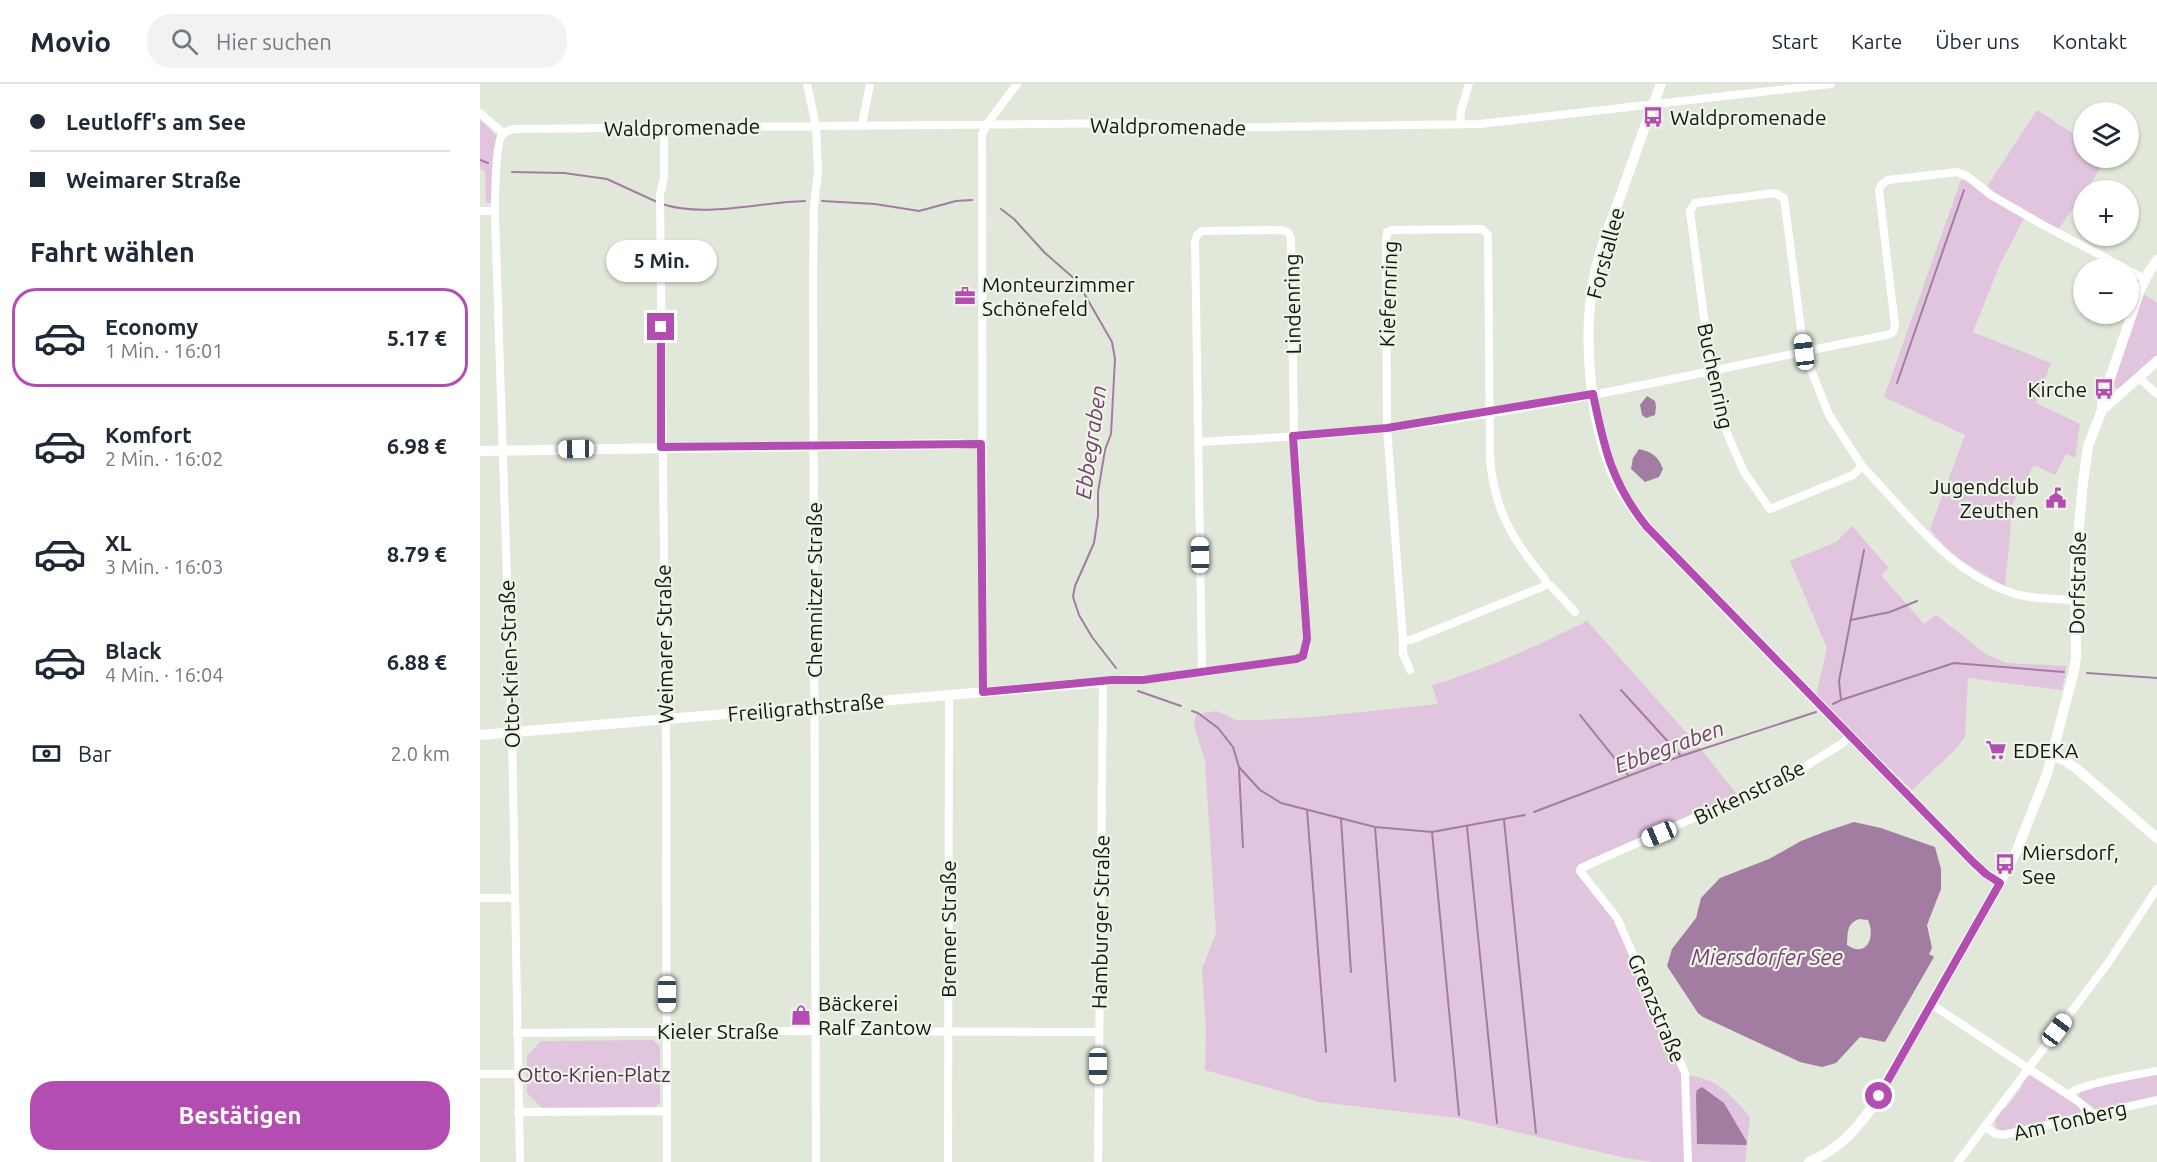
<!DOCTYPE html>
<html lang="de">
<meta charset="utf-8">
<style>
body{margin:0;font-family:Ubuntu,sans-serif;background:#f2f2f3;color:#1f2937;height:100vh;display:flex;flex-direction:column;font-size:22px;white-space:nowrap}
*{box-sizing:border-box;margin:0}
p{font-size:20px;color:#747a83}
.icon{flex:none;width:33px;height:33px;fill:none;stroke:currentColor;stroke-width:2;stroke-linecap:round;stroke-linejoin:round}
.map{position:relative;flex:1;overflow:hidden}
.sheet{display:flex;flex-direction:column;background:#fff;width:480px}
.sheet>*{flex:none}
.banner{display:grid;align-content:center;height:132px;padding:0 30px;background:#fff}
.tools{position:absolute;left:1593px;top:18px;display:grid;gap:12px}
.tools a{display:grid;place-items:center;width:66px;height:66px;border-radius:50%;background:#fff;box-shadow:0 2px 4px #0004;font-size:30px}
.end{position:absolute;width:27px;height:27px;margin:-14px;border:8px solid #b44db1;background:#fff;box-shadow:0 0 0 3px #fff}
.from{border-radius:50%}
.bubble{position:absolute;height:42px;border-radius:21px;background:#fff;box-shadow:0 2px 4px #0004;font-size:20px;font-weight:700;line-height:42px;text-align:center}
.car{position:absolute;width:18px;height:36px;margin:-18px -9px;border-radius:8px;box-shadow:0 0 4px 2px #0007;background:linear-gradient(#fff 24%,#345 0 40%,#fff 0 76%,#345 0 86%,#fff 0)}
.banner b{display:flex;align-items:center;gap:21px;height:57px;font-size:22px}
.banner b+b{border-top:2px solid #e0e1e3}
.banner i{width:15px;height:15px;background:#1f2937}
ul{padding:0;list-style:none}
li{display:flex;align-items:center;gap:18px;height:99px;margin:0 12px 9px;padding:0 18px;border:3px solid transparent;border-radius:24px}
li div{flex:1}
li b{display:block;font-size:22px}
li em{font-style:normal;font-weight:700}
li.selected{border-color:#b44db1}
li>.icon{width:54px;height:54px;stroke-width:1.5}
h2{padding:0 30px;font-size:27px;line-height:72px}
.pay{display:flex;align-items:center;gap:15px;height:66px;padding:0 30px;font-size:22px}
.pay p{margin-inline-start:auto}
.action{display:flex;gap:12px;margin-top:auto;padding:12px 30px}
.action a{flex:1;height:69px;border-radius:24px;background:#b44db1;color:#fff;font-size:24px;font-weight:700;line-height:69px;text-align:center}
header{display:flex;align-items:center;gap:36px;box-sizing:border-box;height:84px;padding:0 30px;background:#fff;border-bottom:2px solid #e0e1e3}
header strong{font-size:28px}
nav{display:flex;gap:33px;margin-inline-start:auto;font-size:21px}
.search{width:420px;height:54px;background:#f2f2f3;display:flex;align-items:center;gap:15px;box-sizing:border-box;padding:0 21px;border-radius:24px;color:#747a83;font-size:22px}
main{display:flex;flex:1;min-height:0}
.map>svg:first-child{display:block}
</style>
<header>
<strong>Movio</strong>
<div class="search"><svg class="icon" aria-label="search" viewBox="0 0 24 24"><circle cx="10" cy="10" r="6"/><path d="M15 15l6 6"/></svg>Hier suchen</div>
<nav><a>Start</a><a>Karte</a><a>Über uns</a><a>Kontakt</a></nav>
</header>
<main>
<section class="sheet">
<div class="banner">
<b><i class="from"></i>Leutloff's am See</b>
<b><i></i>Weimarer Straße</b>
</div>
<h2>Fahrt wählen</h2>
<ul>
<li class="selected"><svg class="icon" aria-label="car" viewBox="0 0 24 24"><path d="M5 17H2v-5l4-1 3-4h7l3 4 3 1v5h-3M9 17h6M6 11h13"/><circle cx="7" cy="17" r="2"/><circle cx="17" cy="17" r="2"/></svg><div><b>Economy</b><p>1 Min. · 16:01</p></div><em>5.17 €</em></li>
<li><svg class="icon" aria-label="car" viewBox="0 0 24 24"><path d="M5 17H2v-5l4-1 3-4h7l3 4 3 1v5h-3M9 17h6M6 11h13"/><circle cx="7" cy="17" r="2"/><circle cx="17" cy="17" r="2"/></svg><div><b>Komfort</b><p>2 Min. · 16:02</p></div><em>6.98 €</em></li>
<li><svg class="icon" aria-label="car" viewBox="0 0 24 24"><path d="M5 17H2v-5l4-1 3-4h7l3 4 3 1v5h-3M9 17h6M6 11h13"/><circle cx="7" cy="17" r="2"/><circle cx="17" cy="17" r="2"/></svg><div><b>XL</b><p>3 Min. · 16:03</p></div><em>8.79 €</em></li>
<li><svg class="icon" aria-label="car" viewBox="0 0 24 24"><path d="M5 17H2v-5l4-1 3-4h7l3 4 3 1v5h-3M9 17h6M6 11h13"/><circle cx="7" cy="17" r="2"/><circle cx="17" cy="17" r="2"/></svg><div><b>Black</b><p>4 Min. · 16:04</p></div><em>6.88 €</em></li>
</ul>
<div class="pay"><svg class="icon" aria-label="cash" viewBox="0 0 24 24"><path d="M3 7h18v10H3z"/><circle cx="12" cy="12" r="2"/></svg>Bar<p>2.0 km</p></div>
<div class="action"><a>Bestätigen</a></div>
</section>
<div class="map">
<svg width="1677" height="1078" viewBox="0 0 1677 1078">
<rect width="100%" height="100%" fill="#e1e8da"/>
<path fill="#e1c4de" d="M1557,26l46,30 1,18h24l-50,72 -31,-17 -27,51 -27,68 78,31 -15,40 44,21 -5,34 -9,-4 -11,21 -21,-10 -21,38 -8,83c-30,-17 -54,-28 -75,-57l35,-94 -81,-38 77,-217 15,3 10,5z
M0,36l18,17 -5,66h-7l-1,-32 -5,-2z
M1662,209l15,10v53l-37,33 -6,-2 -1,-7z
M1372,442l37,42 -8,7 43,49 12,-9 50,39 20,9 61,3 -5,24 -94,-12 -3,59 -9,12 -44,41 -96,-94 11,-48 -37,-87 46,-19z
M1107,537l113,127 39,49 -163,70 3,8 36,43 60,137 7,21c29,-3 51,20 68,41l-5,45h-92l-28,-4 -167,-40 -139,-16 -114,-32 1,-40 -4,-61 14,-36 -11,-172 -11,-36 2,-11 21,-3 19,9h23l55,-3 124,-13 -6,-19c54,-16 105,-39 155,-64z
M173,956l7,6v56l-5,6h-113l-15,-15v-37l14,-15z
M1677,988v26l-58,12 -5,-2 -15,-11 1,-7z
M1551,992l48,30 1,6 -2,4 -77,15 -5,-4 -1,-7 7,-12 3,1 17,-22 -1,-3 5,-7z"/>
<path fill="#a37da1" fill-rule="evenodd" d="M1167,312l8,5 1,6 -1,8 -9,3 -4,-3 -2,-10z
M1159,365c13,3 19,7 24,20l-4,8 -14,5 -14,-13 2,-11z
M1374,738l27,6 54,19 6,22v20l-14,36 5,23 -3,6 5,3 -49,85 -25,-5 -24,26 -14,4 -22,-5 -97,-45 -5,-4 -31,-47 5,-17 24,-31 5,-20 19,-20 49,-19 32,-18 23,-9zM1379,835l9,1c8,18 -2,38 -21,25 1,-12 -1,-21 12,-26z
M1222,1003l22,16 23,39 -1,3 -49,-1 -1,-50 1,-4z"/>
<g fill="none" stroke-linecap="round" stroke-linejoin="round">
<path stroke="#a37da1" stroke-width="2" d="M0,76l8,3
M32,88l52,1 43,6 50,23
M342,117l53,3 44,7 37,-10 16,-1
M182,120c43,14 98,-2 143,-3
M521,125l13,10 31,34 32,28 35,61 3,17 -4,75 -6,16 -7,42v24l-4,27 -19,43 -2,11 6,18 13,22 24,31
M1417,299l67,-193
M1371,536l39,-8 27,-11
M1607,589l70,5
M1141,606l60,66
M658,607l43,15
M1361,616l-2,-19 25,-131
M1353,620l8,-4 113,-37 110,9
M712,627l6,2 20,15 15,19 6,20 21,23 21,13 94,24 57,5 93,-17
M1100,631l48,60
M759,685l4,78
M827,726l19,242
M1054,728l147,-56 135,-44
M861,735l10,153
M1024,736l32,313
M895,743l20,254
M987,743l30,296
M952,748l27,283"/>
<path stroke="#fff" stroke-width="8" d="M327,0l9,42 2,46 -4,33 -1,72 3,885
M0,29l23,20
M382,41l8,-41
M980,41l1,-15 8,-26
M184,43v50l-4,18 6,540 1,427
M1295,109l9,5 20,154 25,63 33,51 -9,9 -83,34 -26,-37 -15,-34 -11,-33 -7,-34 -21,-160 5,-8z
M0,127h15
M1002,145l6,6 2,221c3,52 23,85 55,123l1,5 -4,3 -131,53h-8l-16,-212 -1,-189 1,-7 5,-2z
M1648,186l17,9
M1659,294l18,16
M718,358c63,-4 127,-6 190,-14 168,-20 333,-61 499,-93l6,-3 2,-6 -16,-136 3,-6 6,-4 69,-8 10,4 24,19 52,30 82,43
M480,360h21
M1382,382c48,49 88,110 157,129 18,4 37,4 55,5
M1066,500l4,1 25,27
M923,556v14l7,16
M503,608l-1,-557 4,-10 31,-41
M0,814h34
M1451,920l148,98 14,13
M37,949l259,-2 323,1
M0,990h38
M1588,1011c9,-11 72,-21 89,-24
M38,1028l149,-1
M1505,1042l9,7 9,2 154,-35
M40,1078l-8,-430 -17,-517c0,-14 0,-69 7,-80 3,-4 7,-5 12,-6l625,-6 70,5 271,-4 351,-40
M468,1078l1,-467
M618,1078l5,-480 9,-2 40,-1 144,-20 7,-3 4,-8 -13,-212 -3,-198 -3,-6 -7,-2 -79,1 -5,4 -2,6 7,430
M1208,1078l-3,-89 -68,-155 -37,-47 1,-3 214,-95 48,-30 7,-7
M1478,1078l150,-199 49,-74"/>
<path stroke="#fff" stroke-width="10" d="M1181,0c-15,38 -28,77 -42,116 -9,24 -19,48 -24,73 -13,58 -6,146 18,201 11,26 28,47 47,67l320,328 20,14
M1622,326l55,-49
M0,367l480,-7
M0,651l623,-53
M1573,672l11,4 13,9 80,69
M1329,1078c28,-12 46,-30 63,-55l118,-206 27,-51 30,-76 27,-103 2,-15 -1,-85 8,-89 5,-36 14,-36v-8l38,-112 10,-20 7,-10"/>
</g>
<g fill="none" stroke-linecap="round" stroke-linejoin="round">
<path stroke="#b44db1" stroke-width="8" d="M181,243v120l320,-3 2,248 129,-12h31l153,-21 7,-3 4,-17 -14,-203 94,-8 206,-34c11,54 19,90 54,133l326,335 13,12 14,9 -121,213"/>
</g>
<defs>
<g id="bus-bare" transform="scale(1.62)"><path d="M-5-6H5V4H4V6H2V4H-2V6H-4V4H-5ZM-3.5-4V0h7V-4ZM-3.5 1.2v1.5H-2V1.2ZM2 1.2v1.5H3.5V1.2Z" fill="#b44db1" stroke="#eef5e7" stroke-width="2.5" paint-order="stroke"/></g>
<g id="office-bare" transform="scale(1.62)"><path d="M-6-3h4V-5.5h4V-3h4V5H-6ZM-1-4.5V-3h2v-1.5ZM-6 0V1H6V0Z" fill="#b44db1" stroke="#eef5e7" stroke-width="2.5" paint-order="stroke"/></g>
<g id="civic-bare" transform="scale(1.62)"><path d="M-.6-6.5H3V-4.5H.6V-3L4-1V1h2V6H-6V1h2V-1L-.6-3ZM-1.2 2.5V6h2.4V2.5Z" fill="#b44db1" stroke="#eef5e7" stroke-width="2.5" paint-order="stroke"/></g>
<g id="supermarket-bare" transform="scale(1.62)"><path d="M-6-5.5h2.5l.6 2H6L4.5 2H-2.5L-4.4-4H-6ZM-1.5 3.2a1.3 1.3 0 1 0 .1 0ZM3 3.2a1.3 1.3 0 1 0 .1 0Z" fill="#b44db1" stroke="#eef5e7" stroke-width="2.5" paint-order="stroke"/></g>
<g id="shop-bare" transform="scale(1.62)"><path d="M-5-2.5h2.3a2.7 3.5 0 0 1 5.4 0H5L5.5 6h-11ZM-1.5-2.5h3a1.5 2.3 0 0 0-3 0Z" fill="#b44db1" stroke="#eef5e7" stroke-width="2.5" paint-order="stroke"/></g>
</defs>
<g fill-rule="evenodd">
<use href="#bus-bare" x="1173" y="33"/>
<use href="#office-bare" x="485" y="212"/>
<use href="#bus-bare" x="1624" y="305"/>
<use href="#civic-bare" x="1576" y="414"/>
<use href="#supermarket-bare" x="1516" y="666"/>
<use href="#bus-bare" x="1525" y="780"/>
<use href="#shop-bare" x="321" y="931"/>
</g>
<g text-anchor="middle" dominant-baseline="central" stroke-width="4.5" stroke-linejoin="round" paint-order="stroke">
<g font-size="21" fill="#131611" stroke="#eef5e7" text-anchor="start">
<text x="1190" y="33">Waldpromenade</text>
<text x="502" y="200">Monteurzimmer<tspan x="502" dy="24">Schönefeld</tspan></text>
<text x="1607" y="305" text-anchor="end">Kirche</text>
<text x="1559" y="402" text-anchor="end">Jugendclub<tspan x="1559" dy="24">Zeuthen</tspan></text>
<text x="1533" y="666">EDEKA</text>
<text x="1542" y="768">Miersdorf,<tspan x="1542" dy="24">See</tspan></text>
<text x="338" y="919">Bäckerei<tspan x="338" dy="24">Ralf Zantow</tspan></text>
</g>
<g font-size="21" fill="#131611" stroke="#eef5e7">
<text transform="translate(688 42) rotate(1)">Waldpromenade</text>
<text transform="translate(202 43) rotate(-1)">Waldpromenade</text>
<text transform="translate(1125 169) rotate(-75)">Forstallee</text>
<text transform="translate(908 210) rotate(-88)">Kiefernring</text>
<text transform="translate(812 220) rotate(-91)">Lindenring</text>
<text transform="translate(1236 292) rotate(78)">Buchenring</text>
<text transform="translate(1597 499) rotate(-89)">Dorfstraße</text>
<text transform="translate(334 506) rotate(-90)">Chemnitzer Straße</text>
<text transform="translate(184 560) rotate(-91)">Weimarer Straße</text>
<text transform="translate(29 580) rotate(-92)">Otto-Krien-Straße</text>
<text transform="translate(326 623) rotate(-5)">Freiligrathstraße</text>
<text transform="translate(1269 708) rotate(-26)">Birkenstraße</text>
<text transform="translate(620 838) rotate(-89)">Hamburger Straße</text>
<text transform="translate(468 845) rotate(-90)">Bremer Straße</text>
<text transform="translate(1177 924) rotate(67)">Grenzstraße</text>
<text x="238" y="947">Kieler Straße</text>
<text transform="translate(1590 1036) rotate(-13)">Am Tonberg</text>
</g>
<g font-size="21" fill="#5d2b5b" stroke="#eef5e7">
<text x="114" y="990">Otto-Krien-Platz</text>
</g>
<g font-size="22" font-style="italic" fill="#744071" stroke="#eef5e7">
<text transform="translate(610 358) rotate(-82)">Ebbegraben</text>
<text transform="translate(1189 662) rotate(-20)">Ebbegraben</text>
<text x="1287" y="872">Miersdorfer See</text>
</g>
</g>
</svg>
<div class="tools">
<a><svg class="icon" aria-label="layers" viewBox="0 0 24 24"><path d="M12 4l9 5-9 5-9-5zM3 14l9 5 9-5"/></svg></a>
<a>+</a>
<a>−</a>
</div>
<i class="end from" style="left:1399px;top:1012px"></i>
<i class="end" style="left:181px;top:243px"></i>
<div class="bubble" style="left:126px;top:156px;width:111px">5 Min.</div>
<i class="car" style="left:1324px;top:268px;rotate:353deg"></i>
<i class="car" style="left:96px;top:365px;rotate:269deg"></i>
<i class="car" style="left:720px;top:471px;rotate:359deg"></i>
<i class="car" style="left:1179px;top:750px;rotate:247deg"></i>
<i class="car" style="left:187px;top:910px;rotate:180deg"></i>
<i class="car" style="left:1577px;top:946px;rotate:37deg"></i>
<i class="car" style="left:618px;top:982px;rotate:180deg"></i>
</div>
</main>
